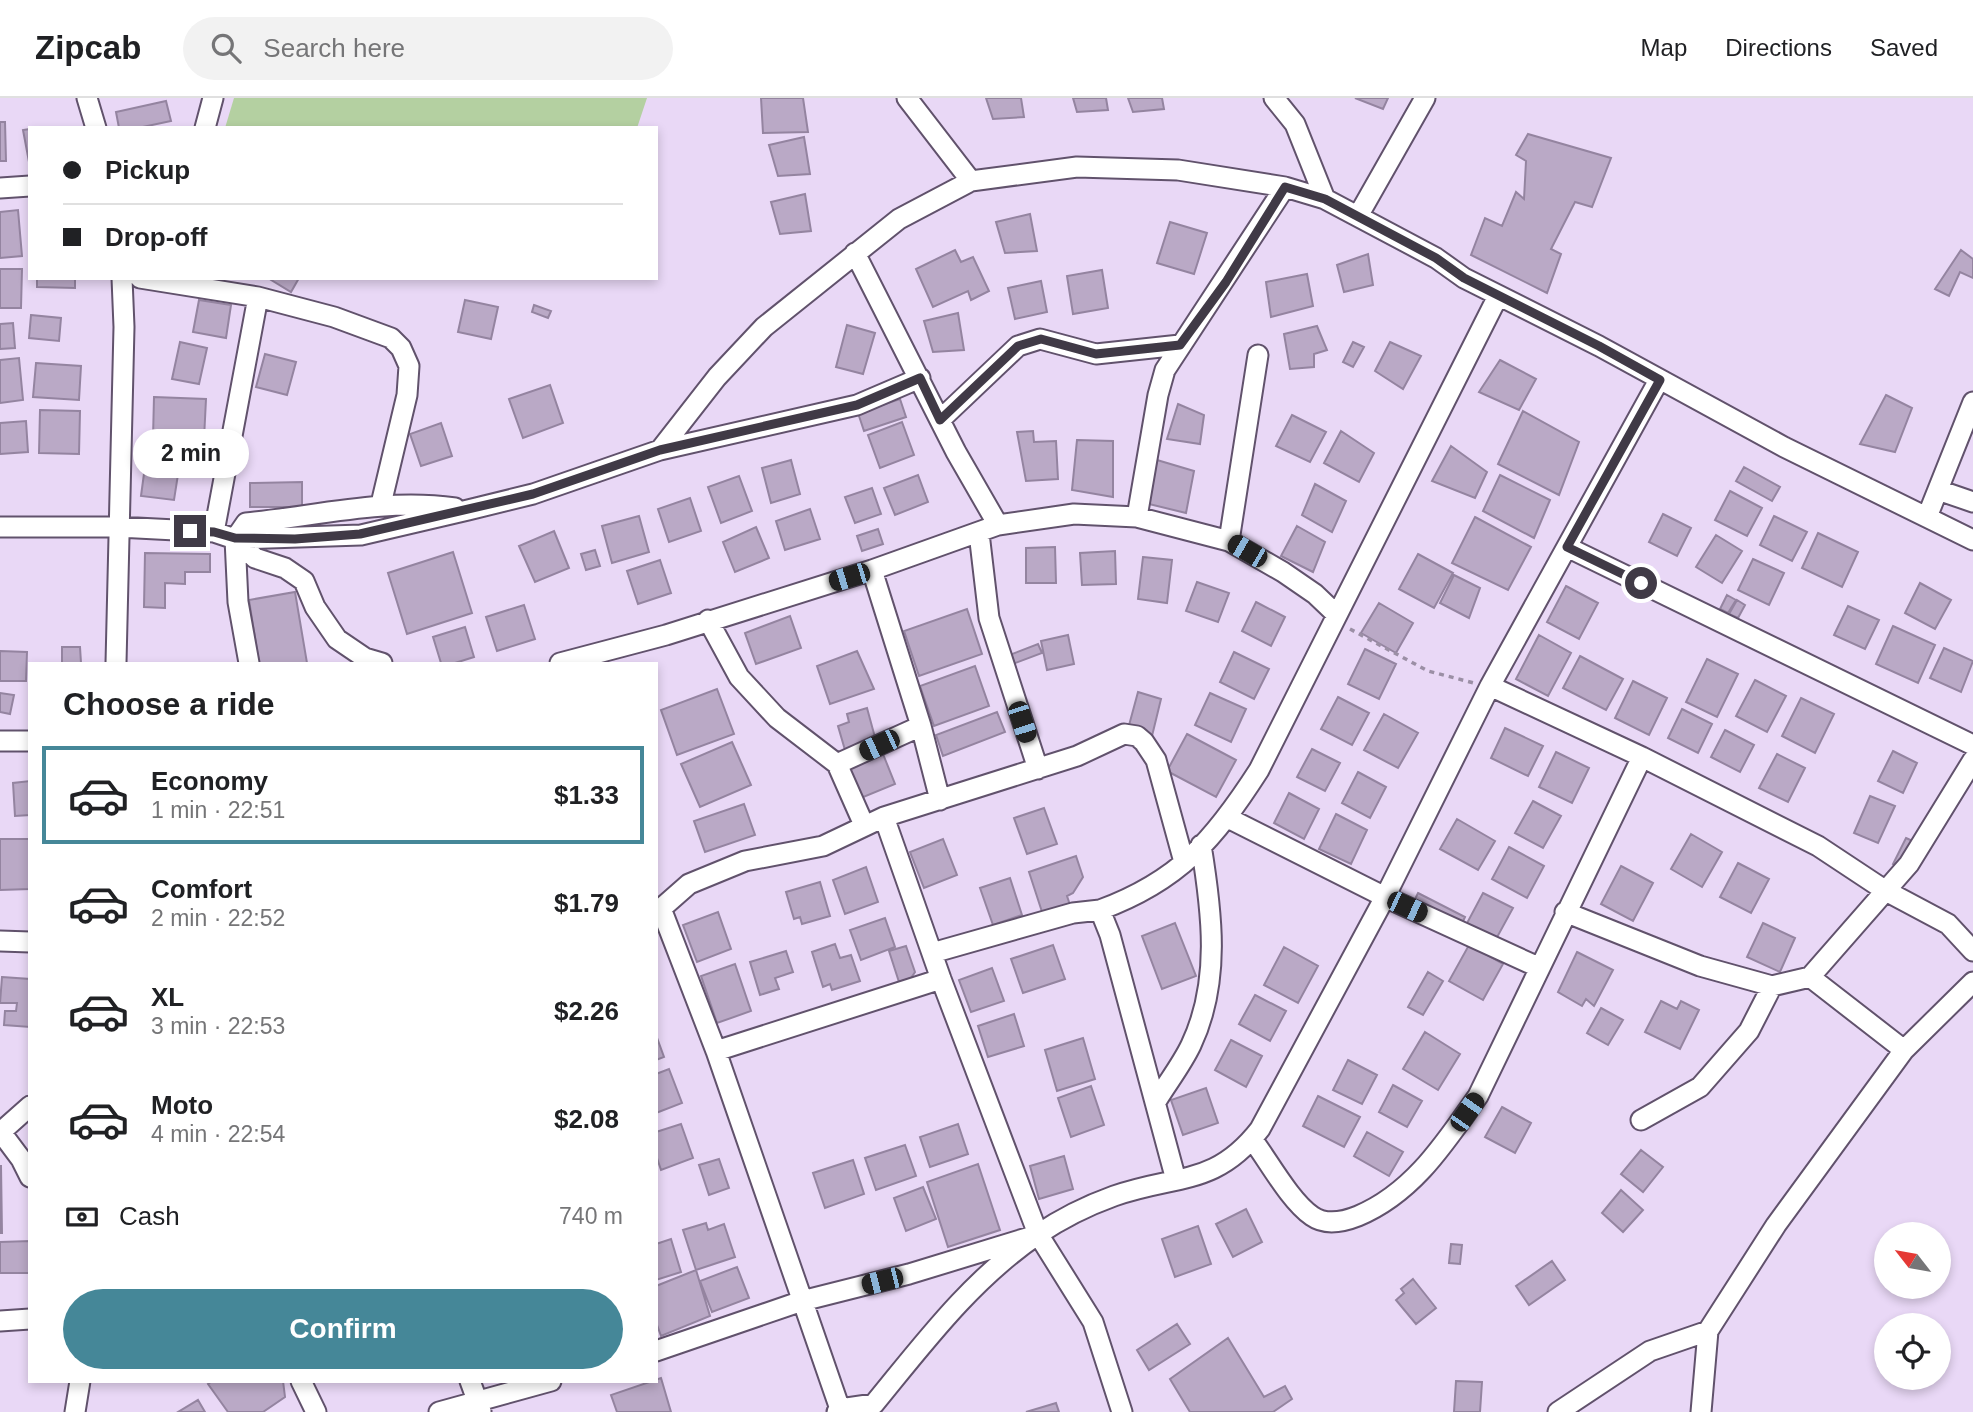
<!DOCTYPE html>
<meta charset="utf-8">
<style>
body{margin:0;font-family:Arial,sans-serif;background:#f2f2f2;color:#202124;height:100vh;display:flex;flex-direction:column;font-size:26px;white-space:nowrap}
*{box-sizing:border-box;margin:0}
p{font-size:23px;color:#757577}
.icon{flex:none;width:38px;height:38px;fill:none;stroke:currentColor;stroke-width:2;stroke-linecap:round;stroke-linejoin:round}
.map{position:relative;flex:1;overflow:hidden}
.details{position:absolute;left:28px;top:564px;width:630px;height:721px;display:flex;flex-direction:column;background:#fff;border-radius:0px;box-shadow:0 4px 10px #0003}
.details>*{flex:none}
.hud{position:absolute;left:28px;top:28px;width:630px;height:154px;border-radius:0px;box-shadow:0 4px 10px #0003;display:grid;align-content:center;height:154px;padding:0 35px;background:#fff}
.needle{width:46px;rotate:301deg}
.fabs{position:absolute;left:1874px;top:1124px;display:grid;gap:14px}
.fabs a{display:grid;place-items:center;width:77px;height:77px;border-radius:50%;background:#fff;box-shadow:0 4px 10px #0003;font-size:35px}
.end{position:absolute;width:32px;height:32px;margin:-16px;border:9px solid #403a46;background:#fff;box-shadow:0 0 0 4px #fff}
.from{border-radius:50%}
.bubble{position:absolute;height:49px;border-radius:24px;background:#fff;box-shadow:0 4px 10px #0003;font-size:23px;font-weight:600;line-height:49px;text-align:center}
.car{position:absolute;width:21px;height:42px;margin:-21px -10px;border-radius:9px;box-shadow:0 0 5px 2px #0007;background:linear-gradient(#222 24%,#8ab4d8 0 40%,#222 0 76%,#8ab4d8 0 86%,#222 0)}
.hud b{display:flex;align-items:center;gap:24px;height:66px;font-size:26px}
.hud b+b{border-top:2px solid #e0e0e0}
.hud i{width:18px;height:18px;background:#202124}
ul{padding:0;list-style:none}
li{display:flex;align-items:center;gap:21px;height:98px;margin:0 14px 10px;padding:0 21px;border:4px solid transparent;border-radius:0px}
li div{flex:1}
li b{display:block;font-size:26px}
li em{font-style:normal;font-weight:600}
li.on{border-color:#458798}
li>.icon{width:63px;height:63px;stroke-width:1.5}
h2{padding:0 35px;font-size:32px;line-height:84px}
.pay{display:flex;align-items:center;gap:18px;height:77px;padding:0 35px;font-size:26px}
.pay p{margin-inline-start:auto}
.primary-button{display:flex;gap:14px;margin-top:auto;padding:14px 35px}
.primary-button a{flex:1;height:80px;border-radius:42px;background:#458798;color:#fff;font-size:28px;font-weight:600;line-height:80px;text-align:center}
header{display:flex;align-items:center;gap:42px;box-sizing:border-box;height:98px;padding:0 35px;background:#fff;border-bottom:2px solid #e0e0e0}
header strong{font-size:33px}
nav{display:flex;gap:38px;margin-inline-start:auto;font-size:24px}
.search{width:490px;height:63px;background:#f2f2f2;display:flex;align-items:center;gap:18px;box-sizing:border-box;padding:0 24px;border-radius:38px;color:#757577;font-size:26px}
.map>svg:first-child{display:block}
</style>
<header>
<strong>Zipcab</strong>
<div class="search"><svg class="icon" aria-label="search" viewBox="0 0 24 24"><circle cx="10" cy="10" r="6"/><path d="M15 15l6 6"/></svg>Search here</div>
<nav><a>Map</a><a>Directions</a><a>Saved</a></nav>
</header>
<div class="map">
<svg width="1973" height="1314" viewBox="0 0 1973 1314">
<rect width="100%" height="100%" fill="#e9d8f6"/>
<path fill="#b4d0a1" d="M234,0h413l-10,30h-412z"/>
<path fill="#baa9c6" stroke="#9484a0" stroke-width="2" d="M761,0h42l5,34 -45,1z
M986,0h35l3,19 -31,2z
M1073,0h33l2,12 -31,2z
M1128,0h34l2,11 -31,3z
M1355,0h33l-5,11z
M166,3l5,20 -33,7h-19l-3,-16z
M0,24h5l1,39h-6z
M30,31v33h-1l-6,-32z
M1528,36l83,24 -19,49 -17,-5 -24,47 10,5 -14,39 -76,-38 14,-37 17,8 14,-34 8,7 2,-38 -10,-6z
M804,39l6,37 -32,2 -9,-31z
M805,96l6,37 -31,3 -9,-32z
M18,112l4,46 -22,2v-46z
M1030,116l7,37 -32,2 -9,-31z
M1170,124l37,11 -13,41 -37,-11z
M955,152l6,12 12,-5 16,34 -18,9 -3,-9 -35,16 -17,-38z
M1961,152l12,9v19l-13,-6 -11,24 -14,-7z
M1368,156l5,31 -29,7 -7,-27z
M0,171h22l-1,39h-21z
M1102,172l6,38 -35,6 -6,-38z
M1307,176l6,32 -42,11 -5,-35z
M37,180h38v10l-38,-1z
M268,180h31l-8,14z
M1041,183l6,31 -32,7 -7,-31z
M199,202l32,5 -5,33 -33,-6z
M465,202l33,7 -7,32 -33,-7z
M534,207l17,6 -3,7 -16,-6z
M958,215l6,37 -31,2 -9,-31z
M31,217l30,3 -2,23 -30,-3z
M13,225l2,25 -15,1v-25z
M847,227l28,8 -12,41 -27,-7z
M1317,228l10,24 -13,4v13l-24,2 -6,-35z
M180,244l27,6 -8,36 -27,-5z
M1353,244l11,5 -11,20 -10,-5z
M1390,244l31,14 -18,33 -28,-18z
M265,256l31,8 -9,33 -31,-8z
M19,260l4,42 -23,3v-43z
M1500,262l36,19 -17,31 -40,-18z
M36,265l45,3 -2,34 -46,-3z
M550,287l13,38 -40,15 -14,-39z
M1886,297l26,13 -17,44 -35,-8z
M154,299l52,2 -2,40 -51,-1z
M900,301l6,18 -42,14 -6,-18z
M1178,306l26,11 -4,29 -33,-5z
M40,312l40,1 -1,43 -40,-1z
M1523,313l56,31 -20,53 -61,-31z
M1292,317l34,17 -16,30 -34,-16z
M26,323l2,31 -28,2v-31z
M902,324l12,33 -34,13 -12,-33z
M441,325l11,33 -31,10 -11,-32z
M1033,333l1,11 22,-1 2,38 -32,2 -9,-49z
M1341,333l33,22 -15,29 -35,-19z
M1077,342l36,1v56l-41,-7z
M148,346l34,5 -8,51 -33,-4z
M1451,348l36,26 -12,26 -43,-17z
M791,362l9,34 -29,9 -9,-35z
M1157,362l37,11 -8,42 -37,-9z
M1744,369l36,20 -8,14 -36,-20z
M918,377l10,27 -33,13 -11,-27z
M1500,377l50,25 -16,38 -51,-27z
M739,378l13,35 -31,12 -13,-36z
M302,384v25h-52v-24z
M1315,386l31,17 -14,31 -30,-17z
M872,390l9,26 -26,9 -10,-26z
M1730,393l32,17 -15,28 -32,-16z
M690,400l11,33 -32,11 -11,-33z
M810,411l10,30 -35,11 -9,-29z
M1663,416l28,14 -14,28 -28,-14z
M639,418l10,36 -37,11 -10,-37z
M1774,418l33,16 -15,29 -32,-16z
M1475,419l56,30 -23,43 -56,-27z
M1297,428l28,16 -12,30 -32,-16z
M756,429l13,31 -34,14 -12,-30z
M878,431l5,15 -21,7 -5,-15z
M554,433l15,37 -34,14 -16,-36z
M1818,435l40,19 -16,35 -40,-19z
M1716,437l26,16 -20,32 -26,-16z
M1055,449l1,36h-30v-35z
M595,452l5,16 -14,4 -5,-16z
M1115,453l1,33 -34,1 -2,-32z
M453,454l19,61 -65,21 -19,-61z
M145,455l65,1v18h-25v12l-20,-1v25l-21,-1z
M1418,456l35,19 -19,35 -35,-19z
M1143,459l29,3 -5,43 -29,-4z
M1753,461l31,14 -15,32 -31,-15z
M660,462l11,33 -33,11 -11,-33z
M1454,477l26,13 -11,30 -29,-15z
M1197,484l32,11 -11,29 -32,-11z
M1920,485l31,17 -16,29 -30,-16z
M1566,488l32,17 -19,36 -32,-17z
M295,494l12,71h-48l-10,-63z
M1727,497l9,5 -8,13 -8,-4z
M1737,502l8,5 -7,13 -9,-4z
M1256,504l29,15 -14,29 -29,-15z
M1379,505l34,20 -17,30 -35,-20z
M524,507l11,34 -38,12 -11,-34z
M1848,508l31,14 -14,29 -31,-14z
M967,511l15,45 -63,22 -15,-45z
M790,518l11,32 -45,16 -11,-31z
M1893,528l42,19 -17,38 -42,-19z
M465,529l9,30 -19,6h-14l-8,-26z
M1068,537l6,29 -27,6 -6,-29z
M1539,537l32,18 -23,43 -32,-17z
M1038,546l4,9 -32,12 -3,-9z
M62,549h18l1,16h-19z
M1944,550l29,13 -12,31 -31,-14z
M1365,551l31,15 -17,35 -31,-15z
M0,553l27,1 -1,29h-26z
M857,553l17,38 -44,15 -13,-38z
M1234,554l35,17 -15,30 -34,-17z
M1580,558l43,23 -17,31 -43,-22z
M1707,561l31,15 -21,43 -31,-15z
M975,568l14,40 -55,20 -14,-40z
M1755,582l31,16 -19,36 -31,-16z
M1633,583l34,17 -18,37 -34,-17z
M717,591l17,45 -57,21 -16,-45z
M1138,594l23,7 -9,37 -24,-7z
M0,595l14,2 -4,19 -10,-2z
M1210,595l36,16 -15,33 -36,-17z
M1338,599l31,16 -17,32 -31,-16z
M1801,600l33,16 -19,39 -33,-17z
M867,610l9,33 -31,9 -7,-24 11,-4 -2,-8z
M1682,611l30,15 -14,29 -30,-15z
M997,614l8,20 -62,24 -7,-21z
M1384,616l34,19 -20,35 -34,-18z
M1505,630l38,18 -15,30 -37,-18z
M1725,632l29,15 -14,27 -29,-15z
M1187,636l49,26 -20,37 -49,-26z
M732,644l19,43 -51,22 -19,-43z
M1312,651l28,14 -15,28 -28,-14z
M1893,653l24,12 -14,30 -25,-12z
M1556,654l33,16 -17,35 -33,-16z
M883,656l12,30 -34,14 -12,-31z
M1777,656l28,14 -17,34 -29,-14z
M1358,674l28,15 -16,31 -28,-15z
M30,683v34l-15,1 -2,-33z
M1289,695l30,16 -15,30 -30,-16z
M1870,698l25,10 -17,37 -24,-10z
M1533,703l28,15 -18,32 -28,-15z
M744,706l11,31 -50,17 -11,-31z
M1044,710l13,36 -30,10 -13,-36z
M1336,716l31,16 -16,34 -32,-15z
M1457,721l38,22 -17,29 -38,-21z
M1691,736l31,18 -20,35 -31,-18z
M1906,740l9,4 -13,27 -9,-5z
M0,741h30v50l-30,1z
M943,741l14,36 -33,13 -14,-36z
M1509,749l35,19 -17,32 -35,-19z
M1076,758l7,21 -10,16 -6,3 4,12 -27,10 -15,-46z
M1738,765l31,16 -18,34 -31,-16z
M1621,768l32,17 -20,38 -32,-17z
M866,769l12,35 -33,12 -12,-34z
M1010,780l12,37 -29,10 -13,-37z
M820,784l10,34 -28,8 -2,-7 -6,2 -8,-27z
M1418,795l47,24 -5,11 -47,-25z
M1483,795l30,15 -18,33 -29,-16z
M718,814l13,37 -34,13 -14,-37z
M885,820l10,29 -34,13 -11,-30z
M1175,825l21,53 -34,13 -20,-53z
M1763,825l32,15 -15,34 -33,-15z
M835,846l5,14 11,-3 9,26 -28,9 -2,-6 -7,3 -11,-35z
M1053,847l12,34 -42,14 -12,-34z
M1469,847l34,19 -20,36 -34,-19z
M906,848l9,26 -4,6 -12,4 -10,-31z
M1284,849l34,19 -20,37 -34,-18z
M786,853l7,21 -18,6 4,11 -19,6 -10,-33z
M1577,854l36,18 -19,36 -8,-7 -4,7 -24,-14z
M735,866l16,47 -34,12 -16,-47z
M992,870l12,33 -33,11 -12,-32z
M1428,874l15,9 -20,34 -15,-8z
M2,879l28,2v48l-26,-2 1,-14h11l1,-8h-17z
M1255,897l31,16 -16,30 -31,-17z
M1661,903l16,8 4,-8 18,9 -19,39 -35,-17z
M1601,910l22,12 -15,25 -21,-12z
M1014,916l10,32 -36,11 -10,-31z
M1425,934l35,22 -22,36 -35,-21z
M656,937l8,22 -8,3z
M1083,940l12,41 -38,12 -12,-41z
M1231,942l31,16 -16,31 -31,-17z
M1348,962l29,15 -15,29 -29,-14z
M669,971l13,34 -26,10v-39z
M1393,987l29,16 -15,26 -28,-15z
M1091,988l13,39 -33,12 -13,-39z
M1206,990l12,35 -35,12 -12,-35z
M1318,998l42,21 -16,30 -41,-21z
M1502,1009l29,16 -16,30 -30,-16z
M681,1026l12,34 -32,12 -5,-15v-23z
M958,1026l10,30 -38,13 -10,-30z
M1367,1034l36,20 -14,24 -35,-20z
M905,1047l11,31 -40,14 -11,-32z
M1641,1052l22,17 -20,25 -22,-18z
M1064,1058l9,33 -34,10 -9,-33z
M719,1061l10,29 -20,7 -10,-30z
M853,1062l11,34 -39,14 -12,-35z
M978,1066l22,66 -52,17 -21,-65z
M0,1068h1l1,67h-2z
M923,1089l13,32 -30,12 -12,-33z
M1621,1092l22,20 -20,22 -21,-19z
M1246,1111l16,33 -29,15 -17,-33z
M706,1125l2,7 16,-6 11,33 -39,13 -13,-40z
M1198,1128l13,38 -36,13 -13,-38z
M671,1141l10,33 -25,8v-36z
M30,1143v32h-30v-31z
M1451,1146l11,1 -2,19 -11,-1z
M1552,1163l13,19 -36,25 -13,-19z
M737,1169l12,31 -37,14 -12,-31z
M696,1172l14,46 -49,20 -5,-14v-36z
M1413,1181l23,29 -20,16 -20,-24 8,-7 -3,-4z
M1177,1226l13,20 -41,26 -12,-20z
M1228,1240l36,59 21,-11 7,13 -19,13h-83l-20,-33z
M661,1280l10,34h-54l-6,-17z
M212,1283h71l2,16 -22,15h-35l-20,-28z
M1456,1283l26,1 -2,30h-26z
M198,1302l7,12h-27z
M1056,1305l3,9h-33z"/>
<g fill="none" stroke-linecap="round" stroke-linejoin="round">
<g stroke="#61526c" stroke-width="23">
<path id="minor" d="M87,0l9,30
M907,0l64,83
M1274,0l21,26 30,75
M205,30l8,-30
M0,90l30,-2
M1358,118l67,-118
M855,155l101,199 42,73
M140,180l118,19 76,20 57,21 10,10 8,18 -2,29 -26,109
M940,322l78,-74 22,-7 56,15 84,-9
M660,352l57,-73 47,-50 135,-108 72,-38 106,-14 101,3 107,17 40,12 111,59 28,20 135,68 185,101 189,93
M1938,392l35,12
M1137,419l21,-122 7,-25 120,-183
M1927,419l46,-115
M0,429h118l96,5 21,7 20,19 30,10 19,13 11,26 22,32 28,19 17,5
M214,434l44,-235
M979,435l10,85 49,151
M235,441l126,-4 107,-25 65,-16 127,-44 197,-45 63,-27
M1229,443l29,-186
M1567,449l406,198
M872,472l49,156 19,74
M708,522l31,57 38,41 60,46 27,61
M116,565l8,-336 -2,-49
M249,565l-11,-61 -3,-63 11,-16c70,-7 139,-25 209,-15
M560,565l106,-28 206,-65 126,-45 76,-11 63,3 92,24 54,31 32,22 22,21
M1490,588l152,71 176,89 68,45 62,33 25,27
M0,643h30
M837,666l84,-38
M884,719l57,162 97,255 55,88 29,90
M1228,720l157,79 153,70
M1100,812c79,-29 114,-70 159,-140l239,-474
M662,813l54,140 124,358
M1565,814l135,54 72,20 38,-9 99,-113 64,-104
M656,815l33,-29 56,-23 78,-15 61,-29 193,-61 47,-22 13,2 7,6 12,18 28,102
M0,843l30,1
M932,855l141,-40 27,-3 10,25 66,245
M1810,879l94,73
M716,953l225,-72
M1157,1002c11,-18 25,-36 34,-55 30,-63 21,-133 10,-200
M1641,1022l59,-33 49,-56 23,-45
M0,1033l21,28 9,18
M2,1033l28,-25
M1252,1041c16,21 38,62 60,77 14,10 31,6 46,0 55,-23 87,-73 120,-120l164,-339
M0,1223l30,-2
M656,1253l146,-50 107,-27 121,-37
M301,1283l15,31
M470,1283l11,30
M75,1314l5,-31
M439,1314l112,-31
M837,1314l3,-3 34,-5c50,-61 97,-124 163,-169 22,-15 52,-30 77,-39 62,-22 101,-9 146,-67l125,-232 105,-211 169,-306
M1558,1314l92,-61 58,-20
M1701,1314l7,-81 68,-106 128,-175 69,-68"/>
</g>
<path stroke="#9b8fa5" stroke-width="3.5" stroke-dasharray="5 5" stroke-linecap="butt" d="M1350,531l78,42 46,12"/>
<use href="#minor" stroke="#fff" stroke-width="19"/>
</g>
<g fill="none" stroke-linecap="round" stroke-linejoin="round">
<path stroke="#403a46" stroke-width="9" d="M190,433l24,1 21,6 60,1 65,-5 173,-40 127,-44 197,-45 63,-27 20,42 78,-74 23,-7 55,15 84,-9 46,-63 59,-95 40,12 111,59 28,20 135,68 61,34 -93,167 74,36"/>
</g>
</svg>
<div class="fabs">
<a><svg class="needle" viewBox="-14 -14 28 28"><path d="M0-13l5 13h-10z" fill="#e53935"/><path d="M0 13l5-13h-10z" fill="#757577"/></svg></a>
<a><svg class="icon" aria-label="locate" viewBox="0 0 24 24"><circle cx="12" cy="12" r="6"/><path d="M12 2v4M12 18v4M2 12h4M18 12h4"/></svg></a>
</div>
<i class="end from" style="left:1641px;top:485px"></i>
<i class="end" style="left:190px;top:433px"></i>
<div class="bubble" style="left:133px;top:331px;width:116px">2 min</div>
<i class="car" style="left:1247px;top:453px;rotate:300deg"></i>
<i class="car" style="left:849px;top:479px;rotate:253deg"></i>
<i class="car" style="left:1022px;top:624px;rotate:162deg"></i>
<i class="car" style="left:879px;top:647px;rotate:245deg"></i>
<i class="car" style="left:1407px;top:809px;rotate:115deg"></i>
<i class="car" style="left:1467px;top:1014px;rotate:35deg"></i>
<i class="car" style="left:882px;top:1183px;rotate:256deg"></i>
<div class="hud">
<b><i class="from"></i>Pickup</b>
<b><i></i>Drop-off</b>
</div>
<section class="details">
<h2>Choose a ride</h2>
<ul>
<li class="on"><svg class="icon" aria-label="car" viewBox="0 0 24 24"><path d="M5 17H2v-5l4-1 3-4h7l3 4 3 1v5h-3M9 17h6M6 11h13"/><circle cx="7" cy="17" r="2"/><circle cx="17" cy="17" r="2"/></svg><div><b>Economy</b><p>1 min · 22:51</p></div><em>$1.33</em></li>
<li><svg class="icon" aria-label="car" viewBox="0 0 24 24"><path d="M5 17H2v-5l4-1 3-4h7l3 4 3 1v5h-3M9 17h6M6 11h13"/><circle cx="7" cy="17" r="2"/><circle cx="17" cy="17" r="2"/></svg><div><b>Comfort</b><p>2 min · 22:52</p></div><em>$1.79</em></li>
<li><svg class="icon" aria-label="car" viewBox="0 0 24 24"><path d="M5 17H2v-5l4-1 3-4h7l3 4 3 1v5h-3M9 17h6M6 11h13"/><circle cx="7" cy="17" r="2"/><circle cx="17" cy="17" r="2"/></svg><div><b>XL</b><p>3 min · 22:53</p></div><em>$2.26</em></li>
<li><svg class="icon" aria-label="car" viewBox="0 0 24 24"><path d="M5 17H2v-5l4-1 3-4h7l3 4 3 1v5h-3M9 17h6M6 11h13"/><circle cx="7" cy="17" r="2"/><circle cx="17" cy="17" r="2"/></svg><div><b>Moto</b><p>4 min · 22:54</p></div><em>$2.08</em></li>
</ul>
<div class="pay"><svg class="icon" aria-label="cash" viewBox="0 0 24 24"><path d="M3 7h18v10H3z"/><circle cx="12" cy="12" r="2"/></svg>Cash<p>740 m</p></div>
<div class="primary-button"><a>Confirm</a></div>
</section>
</div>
